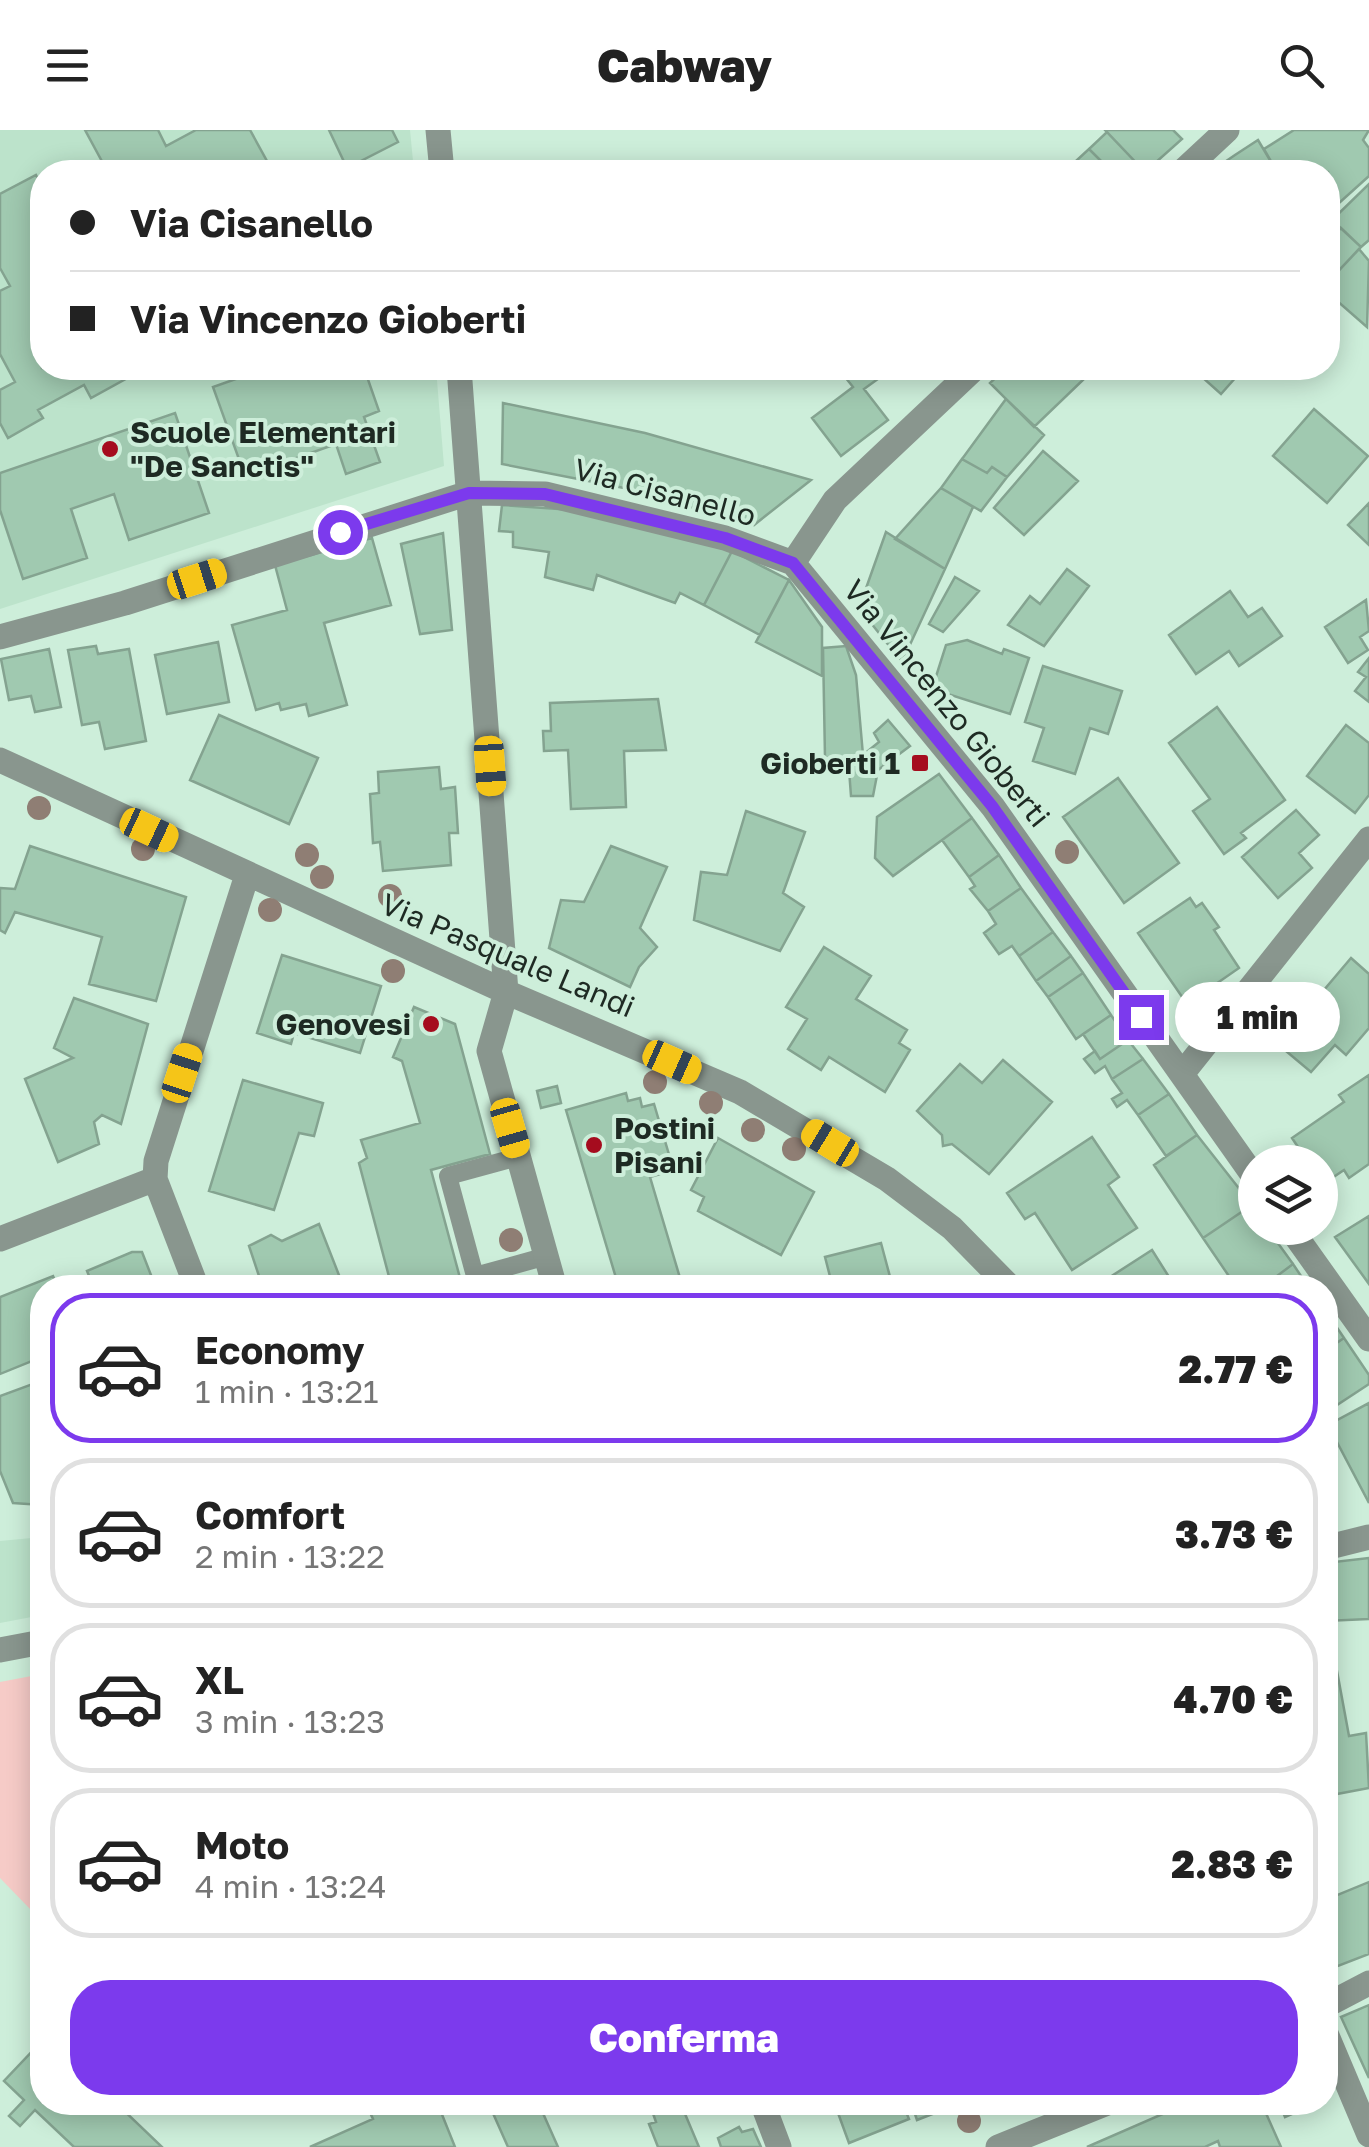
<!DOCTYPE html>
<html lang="it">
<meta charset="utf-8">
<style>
body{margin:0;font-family:"Golos Text",sans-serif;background:#f6f6f6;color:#222;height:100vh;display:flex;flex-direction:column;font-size:38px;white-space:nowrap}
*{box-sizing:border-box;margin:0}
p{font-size:32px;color:#767676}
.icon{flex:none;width:55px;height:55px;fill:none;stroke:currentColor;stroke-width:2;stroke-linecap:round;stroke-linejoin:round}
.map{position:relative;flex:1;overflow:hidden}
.side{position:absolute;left:30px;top:1145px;width:1308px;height:840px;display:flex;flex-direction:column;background:#fff;border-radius:40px;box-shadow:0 5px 25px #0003}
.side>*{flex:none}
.hud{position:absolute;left:30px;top:30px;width:1310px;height:220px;border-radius:40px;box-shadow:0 5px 25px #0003;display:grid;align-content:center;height:220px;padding:0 40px;background:#fff}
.buttons{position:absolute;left:1238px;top:1015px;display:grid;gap:20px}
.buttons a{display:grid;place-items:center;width:100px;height:100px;border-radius:50%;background:#fff;box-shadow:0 5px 25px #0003;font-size:50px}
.end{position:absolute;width:45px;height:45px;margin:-22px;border:12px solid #7c3aed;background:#fff;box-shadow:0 0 0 5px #fff}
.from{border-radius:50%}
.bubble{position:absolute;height:70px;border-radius:35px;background:#fff;box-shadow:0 5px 25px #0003;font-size:32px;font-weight:800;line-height:70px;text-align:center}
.car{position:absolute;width:30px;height:60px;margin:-30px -15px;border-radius:12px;box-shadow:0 0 8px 2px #0007;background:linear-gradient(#f5c518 24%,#345 0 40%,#f5c518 0 76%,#345 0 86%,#f5c518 0)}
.hud b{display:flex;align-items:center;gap:35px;height:95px;font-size:38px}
.hud b+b{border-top:2px solid #e0e0e0}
.hud i{width:25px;height:25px;background:#222}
ul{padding:18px 0 0;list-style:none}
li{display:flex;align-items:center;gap:30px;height:150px;margin:0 20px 15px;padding:0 20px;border:5px solid #e0e0e0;border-radius:40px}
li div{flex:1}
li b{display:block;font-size:38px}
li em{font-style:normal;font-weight:800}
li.active{border-color:#7c3aed}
li>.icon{width:90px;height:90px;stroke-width:1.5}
.primary-button{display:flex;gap:20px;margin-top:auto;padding:20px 40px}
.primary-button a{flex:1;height:115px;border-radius:40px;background:#7c3aed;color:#fff;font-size:40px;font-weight:800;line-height:115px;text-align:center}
header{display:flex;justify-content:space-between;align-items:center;height:130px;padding:0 40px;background:#fff;font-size:45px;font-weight:800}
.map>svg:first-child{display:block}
</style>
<header><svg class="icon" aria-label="menu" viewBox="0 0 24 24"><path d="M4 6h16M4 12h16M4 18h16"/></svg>Cabway<svg class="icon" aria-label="search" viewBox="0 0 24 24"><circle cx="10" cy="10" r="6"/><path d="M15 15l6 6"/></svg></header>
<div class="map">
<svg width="1369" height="2017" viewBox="0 0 1369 2017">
<rect width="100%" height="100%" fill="#cdeeda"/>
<path fill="#bce3cb" d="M0,0h410l3,31 -19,11h-352v196h394l8,98 -444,143z
M42,1407v78l-42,8v-82z"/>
<path fill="#f6cbc7" d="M42,1544v236h-11l-31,-32v-196z"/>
<path fill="#a0c9b0" stroke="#84a390" stroke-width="2.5" d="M85,0h73l8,16 30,-16h54l23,42h-177l9,-5z
M329,0h63l6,12 -51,26z
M1105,0h68l9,9 -37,33z
M1294,0h75l-6,10 6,8v28l-41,37v-41h-51l-13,-23z
M1107,2l38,40h-33l-23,-23z
M1258,10l19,32 -64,-2 22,-15z
M1089,19l23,23h-48z
M545,37l3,5 38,-3 1,3h-77z
M36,45l6,11v182h84l5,8 -40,22 -7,-13 -46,25 5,8 -35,20 -8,-15v-33l15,-8 -15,-28v-63l10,-5 -10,-18v-74z
M1369,54v56l-8,7 -29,-27z
M1341,98l20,19 -33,35v-41z
M1359,119l10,12 -2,66 -39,-34v-11z
M267,238h97l15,43 -15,6 16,45 -34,12 -10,-30 -91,32 -32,-89z
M838,238h55l-29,21 24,31 -47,36 -29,-38 41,-31z
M1006,238h68l11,10 -51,49 -44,-44z
M1192,238h52l-23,26z
M1006,269l38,36 -37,42 -15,-10 -5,6 -25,-14z
M503,273l142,30 166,47 -57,45 -130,-37 -122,-24z
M1314,279l54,47 -41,47 -54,-47z
M175,283l34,100 -80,27 -15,-46 -43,15 16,49 -64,21 -23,-69v-37z
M1043,321l35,30 -54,54 -30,-27z
M962,329l25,14 5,-6 15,10 -26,34 -40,-23z
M941,358l32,19 -28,62 -50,-30z
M1369,373v42l-21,-20z
M502,375l85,6 145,40 -28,54 -24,-12 -5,10 -78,-28 -4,15 -48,-13 4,-25 -36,-5v-15l-14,-1z
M886,402l59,37 -43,93 -43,-54z
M443,403l9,97 -32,4 -19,-90z
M372,408l19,67 -67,18 23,82 -38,11 -3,-12 -25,6 -2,-7 -23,7 -24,-85 55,-15 -12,-45z
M732,421l57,29 -29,55 -56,-30z
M1067,439l22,17 -45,60 -36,-21 22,-29 10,8z
M955,447l24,14 -36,41 -14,-8z
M789,450l33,47v49l-66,-34z
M1230,461l18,26 14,-9 20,28 -43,30 -10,-15 -33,23 -27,-39z
M1366,470l3,31 -9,6 8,13 -20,13 -23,-36z
M967,510l35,14 2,-5 25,9 -19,56 -78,-25 14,-44z
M218,512l11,60 -62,12 -12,-59z
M96,516l2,8 31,-5 17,92 -41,8 -6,-27 -17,3 -14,-75z
M846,516l10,29 7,80 -38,3 -2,-110z
M49,519l12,58 -26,5 -4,-16 -22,4 -8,-41z
M1369,528v44l-14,-11 11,-14 -8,-5z
M1043,536l79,25 -14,43 -18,-6 -15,46 -42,-13 11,-33 -19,-6z
M658,569l8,51 -42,1 2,56 -55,2 -3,-59 -24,1 -1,-20h8l-1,-28z
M1217,577l68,93 -44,33 5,5 -22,16 -31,-43 17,-12 -41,-56z
M219,585l99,43 -29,66 -99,-44z
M888,590l22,26 -32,24 -5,26h-22l-3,-40 15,-1 16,-13 -5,-9z
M1346,595l23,18v52l-14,18 -48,-37z
M439,637l2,22 14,-2 3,46h-9l2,32 -68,6 -3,-29 -7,1 -3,-49 9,-1 -1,-21z
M939,644l33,44 -79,58 -18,-18 2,-41z
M1118,648l61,85 -55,40 -61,-86z
M1296,680l23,25 -20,18 13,15 -34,30 -36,-41z
M746,681l59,21 -22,61 21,14 -24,44 -86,-31 7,-48 26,3z
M972,688l27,37 -30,22 -27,-37z
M30,716l156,51 -30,104 -67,-17 13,-47 -87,-25 -10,21 -5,-3v-42l15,1z
M611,716l56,21 -27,61 17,19 -18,20 -9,20 -81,-39 12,-48 23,2z
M999,725l22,33 -33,23 -18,-22 5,-3 -6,-9z
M1021,758l32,44 -34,24 -7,-10 -13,8 -15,-21 12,-9 -8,-13z
M1190,768l6,9 6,-4 17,24 -5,3 25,38 -52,36 -49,-71z
M1053,802l18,24 -35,25 -17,-25z
M824,817l47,29 -15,23 51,31 -8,13 11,7 -25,42 -56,-35 -8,13 -33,-21 19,-30 -21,-12z
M282,825l99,31 -21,67 -66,-20 -3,11 -34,-11z
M1071,826l12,17 -35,24 -12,-16z
M1351,828l18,16v54l-23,27 -11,-10 -24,27 -56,-47 29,-34 23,19z
M1083,843l28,42 -35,24 -28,-42z
M74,868l74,26 -27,100 -19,-9 -8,7 5,22 -41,18 -33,-83 48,-21 -19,-10z
M414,877l41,17 35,130 -59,16 29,108 -36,10h-32l-33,-125 8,-5 -6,-18 59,-17 -18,-62 -9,-4z
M1111,885l17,25 -28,19 -17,-25z
M1128,910l15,19 -31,20 -7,-13 -10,7 -11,-14 11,-8 5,8z
M1143,929l26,35 -31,21 -11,-15 -10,7 -5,-8 10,-6 -10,-14z
M1003,930l49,42 -63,72 -37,-30 -9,2 -1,-11 -25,-24 43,-47 22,19z
M1369,945v89l-20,14 -5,-8 -21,14 -3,-22h-12l-16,-24 52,-36 -5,-7z
M243,950l80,23 -9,33 -15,-3 -25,77 -65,-19z
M557,956l4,17 -20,5 -4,-17z
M626,963l2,8 12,-3 2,9 12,-3 16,54 -6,15 -14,4 33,111h-64l-53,-178z
M1169,964l28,41 -31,21 -28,-41z
M1197,1005l55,70 -49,33 -49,-73z
M1092,1007l27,40 -11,8 29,43 -65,42 -37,-57 -10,6 -18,-26z
M718,1008l96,54 -33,63 -83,-44 6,-14 -13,-7z
M1252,1075l3,23h12l26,36 -32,24h-24l-34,-50z
M1369,1086v68l-34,-47z
M319,1094l25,64h-81l-14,-42 22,-11 11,6z
M881,1113l12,45h-60l-8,-31z
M1152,1120l24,38h-83z
M132,1122h10l14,36h-62l-7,-17z
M1293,1134l16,24h-48z
M53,1146l5,12h-16v69l-42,17v-77z
M524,1149l2,9h-34z
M1325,1180l19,28 -19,13z
M1344,1208l25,37v9l-35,23 -9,-13v-43z
M38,1252l4,11v112l-29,-2 -13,-32v-75z
M1369,1273v100l-41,-78z
M1369,1428v61l-44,2v-58z
M1337,1541l12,65 17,-3 3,55 -32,6 -12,-57v-64z
M1369,1752v72l-44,17v-71z
M1369,1875v73l-28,-61z
M42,1911v61h73l47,45h-88l-39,-37 -15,16 -11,-10 15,-16 -20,-19z
M365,1972h72l18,45h-145l63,-28z
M488,1972h50l20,45h-50z
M649,1972h31l19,45h-41l-9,-23 7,-2z
M834,1972h68l7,17 -60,24z
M911,1972h52l-46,18z
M1190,1972h71l20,45h-61l-2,-6 -13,6h-118z
M1279,1972h40l-34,15z
M739,1997l3,5 11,-3 8,18h-40l-3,-9z"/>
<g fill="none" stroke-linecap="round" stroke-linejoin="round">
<path stroke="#89968e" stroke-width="18" d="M518,1027l-70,19 27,100 72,-20"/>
<path stroke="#89968e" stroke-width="25" d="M438,0l4,42
M1182,42l45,-42
M459,238l47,624 -17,59 66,237
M793,433l42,-63 140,-132
M0,507l125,-34 344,-110 76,1 180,44 68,25 200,244 262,371
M0,630l506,232 234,100 147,87 65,49 59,60
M1182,944l187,-235
M1290,1098l79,111
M0,1109l155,-60
M197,1158l-42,-109 1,-18 91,-286
M1325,1418l44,-11
M0,1520l42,-8
M1325,1901l44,104
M762,1972l17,45"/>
<path stroke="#89968e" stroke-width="25" d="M1325,1876l44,-23
M998,2017l112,-45"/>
</g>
<g fill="#8f7e74">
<circle cx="39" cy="678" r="12"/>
<circle cx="143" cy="719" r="12"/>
<circle cx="1067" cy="722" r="12"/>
<circle cx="307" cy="725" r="12"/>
<circle cx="322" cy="747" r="12"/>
<circle cx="390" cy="766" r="12"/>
<circle cx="270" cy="780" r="12"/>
<circle cx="393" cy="841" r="12"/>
<circle cx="655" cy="952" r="12"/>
<circle cx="711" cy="973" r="12"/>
<circle cx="753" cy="1000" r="12"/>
<circle cx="794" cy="1019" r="12"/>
<circle cx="511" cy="1110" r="12"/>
<circle cx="969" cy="1991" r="12"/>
</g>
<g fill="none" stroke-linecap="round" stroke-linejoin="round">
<path stroke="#7c3aed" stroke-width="12" d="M340,402l129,-39 76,1 180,44 68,25 199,243 149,211"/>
</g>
<g fill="#a50c1e" stroke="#cdeeda" stroke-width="4">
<circle cx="110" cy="319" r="10"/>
<rect x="910" y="623" width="20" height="20" rx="5"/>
<circle cx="431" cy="894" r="10"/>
<circle cx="594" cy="1015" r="10"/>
</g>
<g text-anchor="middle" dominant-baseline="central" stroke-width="8" stroke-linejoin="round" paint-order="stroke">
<g font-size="30" font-weight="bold" fill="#1e2a23" stroke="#cdeeda" text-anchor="start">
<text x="130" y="302">Scuole Elementari<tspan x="130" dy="34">"De Sanctis"</tspan></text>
<text x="900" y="633" text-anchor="end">Gioberti 1</text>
<text x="411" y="894" text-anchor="end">Genovesi</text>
<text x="614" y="998">Postini<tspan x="614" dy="34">Pisani</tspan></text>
</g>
<g font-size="30" fill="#1e2a23" stroke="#cdeeda">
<text transform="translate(665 362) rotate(15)">Via Cisanello</text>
<text transform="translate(947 573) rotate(51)">Via Vincenzo Gioberti</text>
<text transform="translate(508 825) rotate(23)">Via Pasquale Landi</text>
</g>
</g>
</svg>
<div class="buttons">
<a><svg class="icon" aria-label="layers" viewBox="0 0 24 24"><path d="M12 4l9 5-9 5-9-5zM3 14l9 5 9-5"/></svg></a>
</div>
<i class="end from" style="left:340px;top:402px"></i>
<i class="end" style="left:1141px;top:887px"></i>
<div class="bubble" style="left:1175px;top:852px;width:165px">1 min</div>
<i class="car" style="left:197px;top:449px;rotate:72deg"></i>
<i class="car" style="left:490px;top:636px;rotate:176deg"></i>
<i class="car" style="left:149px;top:700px;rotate:115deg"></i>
<i class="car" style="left:672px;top:932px;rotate:114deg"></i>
<i class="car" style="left:182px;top:943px;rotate:18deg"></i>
<i class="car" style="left:510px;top:998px;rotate:164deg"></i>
<i class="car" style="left:830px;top:1013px;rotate:301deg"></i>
<div class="hud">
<b><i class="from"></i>Via Cisanello</b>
<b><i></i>Via Vincenzo Gioberti</b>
</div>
<section class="side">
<ul>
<li class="active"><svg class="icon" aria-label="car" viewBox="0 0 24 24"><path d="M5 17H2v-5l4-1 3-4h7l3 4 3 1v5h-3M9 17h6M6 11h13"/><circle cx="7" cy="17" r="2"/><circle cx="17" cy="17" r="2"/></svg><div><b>Economy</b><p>1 min · 13:21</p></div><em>2.77 €</em></li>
<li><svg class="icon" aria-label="car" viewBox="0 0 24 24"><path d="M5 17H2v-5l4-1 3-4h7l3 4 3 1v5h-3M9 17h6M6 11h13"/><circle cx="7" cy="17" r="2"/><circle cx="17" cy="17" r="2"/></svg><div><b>Comfort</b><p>2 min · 13:22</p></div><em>3.73 €</em></li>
<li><svg class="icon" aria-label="car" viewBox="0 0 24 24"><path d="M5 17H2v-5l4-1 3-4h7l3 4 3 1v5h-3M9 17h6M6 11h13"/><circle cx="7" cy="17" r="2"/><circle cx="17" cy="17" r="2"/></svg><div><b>XL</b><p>3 min · 13:23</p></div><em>4.70 €</em></li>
<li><svg class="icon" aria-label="car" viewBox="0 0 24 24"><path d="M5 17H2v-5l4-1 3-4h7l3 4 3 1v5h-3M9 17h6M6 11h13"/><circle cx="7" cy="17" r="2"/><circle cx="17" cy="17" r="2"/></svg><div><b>Moto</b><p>4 min · 13:24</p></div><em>2.83 €</em></li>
</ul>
<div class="primary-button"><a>Conferma</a></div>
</section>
</div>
